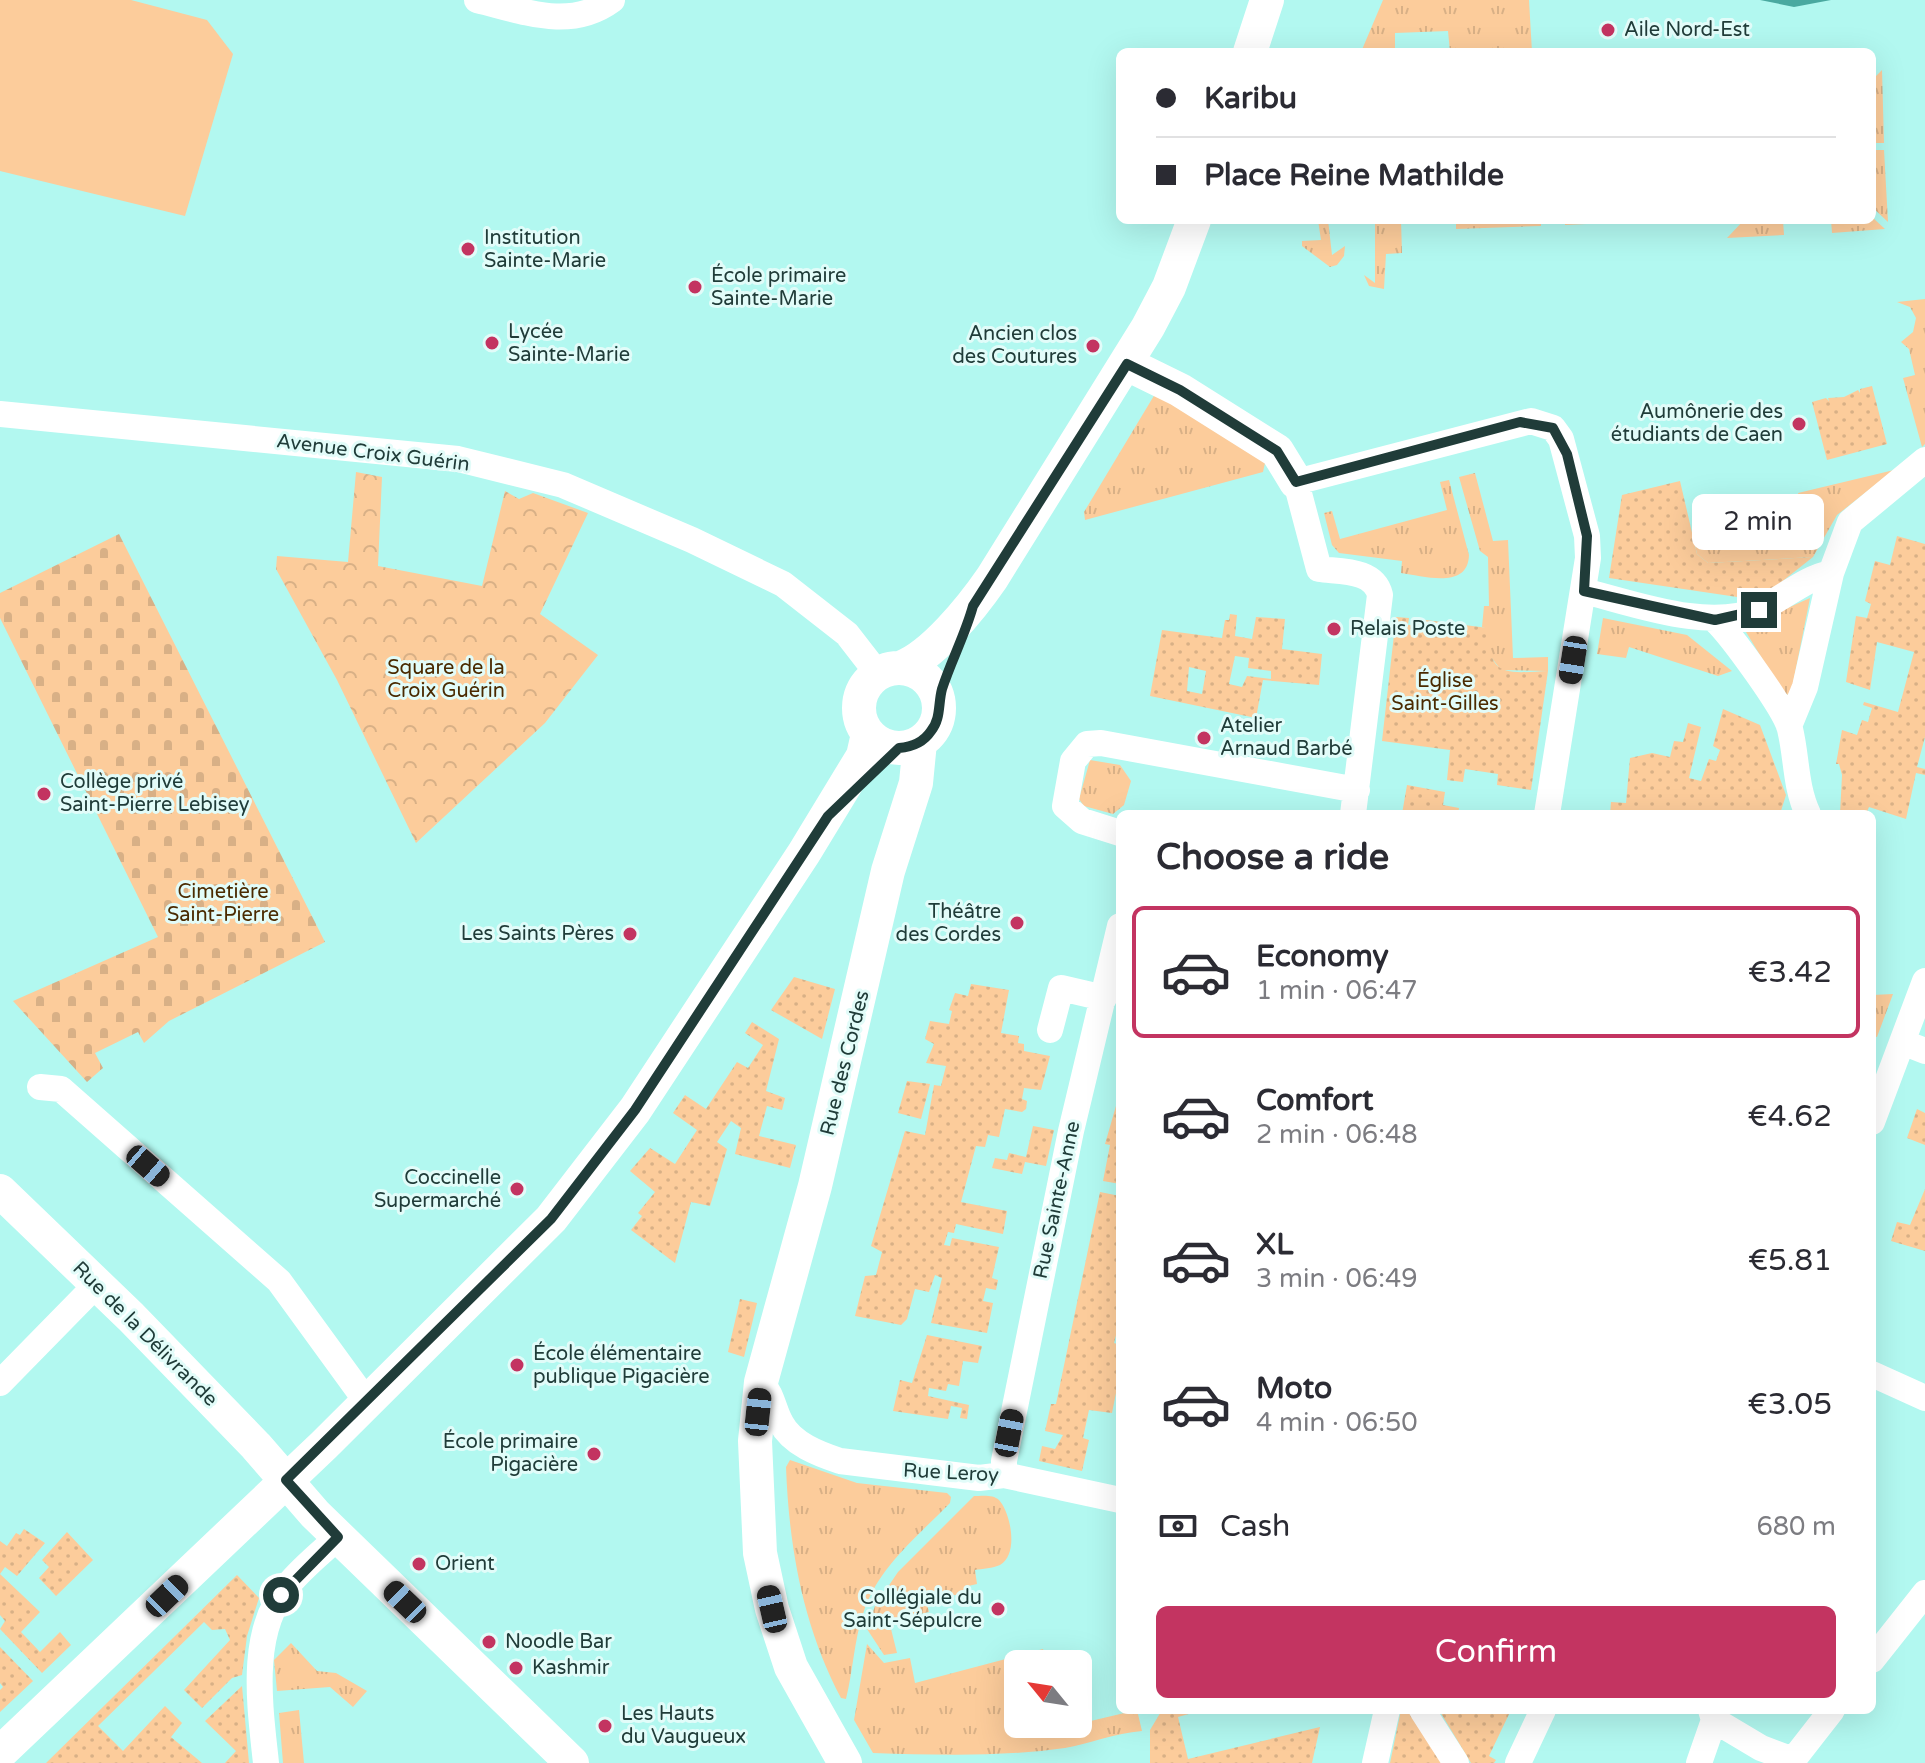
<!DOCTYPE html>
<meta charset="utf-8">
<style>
body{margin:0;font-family:"Varela Round",sans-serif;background:#f7f7f7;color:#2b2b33;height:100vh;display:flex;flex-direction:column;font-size:30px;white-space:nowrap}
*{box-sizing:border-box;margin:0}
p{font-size:26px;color:#7c7c81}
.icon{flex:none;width:44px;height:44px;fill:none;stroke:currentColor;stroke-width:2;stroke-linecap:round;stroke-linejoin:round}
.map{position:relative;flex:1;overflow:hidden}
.details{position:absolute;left:1116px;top:810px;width:760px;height:904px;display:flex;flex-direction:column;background:#fff;border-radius:12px;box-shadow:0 8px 32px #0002}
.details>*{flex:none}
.top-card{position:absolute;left:1116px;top:48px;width:760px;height:176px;border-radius:12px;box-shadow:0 8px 32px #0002;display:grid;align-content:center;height:176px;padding:0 40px;background:#fff}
.needle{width:52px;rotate:300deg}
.controls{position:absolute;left:1004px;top:1650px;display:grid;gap:16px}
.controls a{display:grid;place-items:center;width:88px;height:88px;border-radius:12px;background:#fff;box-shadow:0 8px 32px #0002;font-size:40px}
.end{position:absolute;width:36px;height:36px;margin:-18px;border:10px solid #203c39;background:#fff;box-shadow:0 0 0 4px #fff}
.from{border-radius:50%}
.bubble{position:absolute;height:56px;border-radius:12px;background:#fff;box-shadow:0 8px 32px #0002;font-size:26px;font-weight:600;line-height:56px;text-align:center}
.car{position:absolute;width:24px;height:48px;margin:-24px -12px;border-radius:10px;box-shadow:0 0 6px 2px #0007;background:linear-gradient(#222 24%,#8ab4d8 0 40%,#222 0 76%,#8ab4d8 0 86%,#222 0)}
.top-card b{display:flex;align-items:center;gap:28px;height:76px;font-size:30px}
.top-card b+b{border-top:2px solid #e1e1e2}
.top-card i{width:20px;height:20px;background:#2b2b33}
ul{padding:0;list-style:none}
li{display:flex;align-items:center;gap:24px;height:132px;margin:0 16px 12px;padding:0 24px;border:4px solid transparent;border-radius:12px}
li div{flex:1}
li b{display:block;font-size:30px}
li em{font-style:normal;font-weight:600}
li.active{border-color:#c33461}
li>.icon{width:72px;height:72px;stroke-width:1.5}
h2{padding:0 40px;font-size:36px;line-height:96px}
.pay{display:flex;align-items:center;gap:20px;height:88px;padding:0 40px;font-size:30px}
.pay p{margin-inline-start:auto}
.action{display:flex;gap:16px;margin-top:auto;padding:16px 40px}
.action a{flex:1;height:92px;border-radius:12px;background:#c33461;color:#fff;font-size:32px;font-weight:600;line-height:92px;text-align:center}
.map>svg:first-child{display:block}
</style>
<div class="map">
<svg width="1925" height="1763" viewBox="0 0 1925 1763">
<defs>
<pattern id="grass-tufts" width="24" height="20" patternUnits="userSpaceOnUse" patternTransform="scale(2)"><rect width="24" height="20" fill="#fccc9b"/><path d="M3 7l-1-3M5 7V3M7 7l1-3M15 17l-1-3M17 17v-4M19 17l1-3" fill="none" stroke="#d8b086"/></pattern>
<pattern id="cemetery-stones" width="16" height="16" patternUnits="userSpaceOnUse" patternTransform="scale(2)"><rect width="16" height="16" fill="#fccc9b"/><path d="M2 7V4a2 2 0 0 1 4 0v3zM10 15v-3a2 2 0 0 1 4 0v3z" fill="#d8b086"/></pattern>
<pattern id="park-crowns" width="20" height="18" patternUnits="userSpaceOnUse" patternTransform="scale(2)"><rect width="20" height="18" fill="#fccc9b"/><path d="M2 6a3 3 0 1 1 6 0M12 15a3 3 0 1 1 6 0" fill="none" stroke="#d8b086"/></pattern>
<pattern id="garden-dots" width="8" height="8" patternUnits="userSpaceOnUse" patternTransform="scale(2)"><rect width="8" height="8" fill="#fccc9b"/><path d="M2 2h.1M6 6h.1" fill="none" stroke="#d8b086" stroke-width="1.8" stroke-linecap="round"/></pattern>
</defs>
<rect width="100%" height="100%" fill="#b2f8f0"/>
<path fill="url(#grass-tufts)" d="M1383,0h146l3,52h-82l-2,-21 -53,2v19h-34z
M1882,70l2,73h-12v-63z
M1872,150h12l4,72 -16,-15z
M1872,217l13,12 -53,4 -1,-13h41z
M1318,220h10l4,35 13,-9 -1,10 -7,9 -7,2 -28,-21v-5l19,-1z
M1375,220h26l1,33 -16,1 -2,35 -15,-3 -5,-11 11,8z
M1456,220h85v6l-85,3z
M1565,220h85v1l-85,4z
M1744,220h39l1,15 -57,3z
M1925,299v145l-3,3 -19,-69 12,-3 -6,-26 -8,-7 12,-10 3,-14 -6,-11 -13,-5z
M1155,394l110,69 -2,9 -178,48 -1,-8z
M1894,470l-57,45 -24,42 -105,6 -11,-9 -2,-9 110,-25 -7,-27z
M1475,473l18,68 15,-1 5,118 35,-1v14l-47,-1 -13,-17v-24l-6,-2 2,-21h5l-1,-49 -8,-6 -21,-74z
M1449,480l20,75c-1,35 -45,21 -68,18l1,-12 -63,-8 -7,-8 -8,-32 8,-2 8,28 107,-29 -7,-28z
M1810,598l-18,90 -4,7 -7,-5 -35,-58 10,-10z
M1603,618l84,17 45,36 -14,5 -89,-29 -3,11 -29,-4z
M1090,760l30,5 11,16 -7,24 -11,9 -29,-8 -5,-7z
M1893,994l-16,43 -5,-1v-41z
M790,1460l67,23 90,10 4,4 -1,6c-32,33 -73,65 -87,111 -9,27 -10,57 -17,85l-5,-1c-38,-72 -52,-150 -55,-231z
M974,1496c7,0 19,-2 25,4 12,13 20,55 1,65 -7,3 -18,4 -25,5l2,14 -13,3 1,6 -39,8 3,11 -40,9 8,32 -13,2 -17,-26 8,-23 23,-34z
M291,1643l26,28 19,2 31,18 -14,16 -23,-20 -53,4 -3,-31z
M867,1644l17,19 26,-5 5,25 128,-34 4,15h-29v60h60l59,-14 5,21c-27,2 -54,13 -77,17 -62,9 -129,7 -192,5l-19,-33z
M299,1710l5,53h-21l-4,-50z"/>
<path fill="url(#cemetery-stones)" d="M119,534l206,408 -156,79 -25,22 -6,-11 -43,21 8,15 -16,14 -74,-81 145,-64 -158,-319v-25z"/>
<path fill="url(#park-crowns)" d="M356,472l26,5 -4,89 104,20 23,-95 14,8 14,-6 55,20 -48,101 58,41 -53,68 -129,120 -79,-163 -61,-111 1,-13 71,6z"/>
<path fill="url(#garden-dots)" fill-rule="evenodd" d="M1872,386l15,58 -60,16 -15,-58 14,-4 3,3 -1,-3 16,-1 14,-7 2,3v-4z
M1680,481l17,73 11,9 105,-6 -38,30 -31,11 -135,-20 13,-83z
M1897,536l28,8v193l-8,30 8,2v6l-9,-2 -10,46 -37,-12 -3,7h-26l2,-39 -3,-11h-3l6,-34 15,5 5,-15 6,2 4,-14 -9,-3 1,-3 34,10 16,-60 -37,-10 -7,48 -24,-8 10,-66 11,2 4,-14 -6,-3 10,-40 15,4z
M1230,614l7,1 -2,21 17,3 4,-22 29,2 -3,30 40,5 -3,31 -56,-5 -7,38 -106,-22 12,-66 60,8 3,-18h4zM1235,656l14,2 -1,10 23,3v8l-24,-3 -5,11 -13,-3zM1189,667l17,4 -4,23 -15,-3z
M1396,617l13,1 -1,7h9l1,-6 70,9c0,50 18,45 60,43l-17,119 -34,-5 1,-11 -33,-5 -2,13 -16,-2 3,-30 -68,-9z
M1723,709l37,16 26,70 -6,19h-170l1,-12 15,1 4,-45 22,-5 18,4 4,-16 9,1 5,-19 13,4 -12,51 12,3 8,-22 7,2 4,-11 -7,-4z
M1407,785l38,7 -2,13 16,3 -1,6h-56z
M794,977l41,12 -13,50 -51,-29z
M971,984l38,6 -8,43 18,3 -1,7 6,1v7l26,5 -9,34 -17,-2 -2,11 5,2 -1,8 -4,3 -17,-3 -6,28 -11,-2 -3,12 -9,-1 -15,56 46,9 -4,23 -47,-10 -2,9 -6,-1 -4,13 6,1 2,-8 47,9 -7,31 6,2 -2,10 -10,-2 -3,13 10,2 -6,30 -56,-10 11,-45 -7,-3 -6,17 -14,-3 -8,30 -6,6 -46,-9 10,-40 11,-1 6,-23 -11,-6 34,-115 20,4 9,-50 7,1 5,-20 -20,-3 8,-19 -9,-5 5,-18 19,3 3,-13 -3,-1 6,-17 13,3z
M752,1022l27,17 -13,52 19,7 -3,12 -15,-4 -8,30 37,9 -6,23 -55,-14 6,-26 -10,-7 -14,21 10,7 -17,57 -19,-4 -16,61 -44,-33 11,-14 -4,-3 17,-21 -25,-21 20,-23 25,16 22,-34 -24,-17 12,-18 21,14 31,-47 11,6 15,-23 -18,-12z
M907,1081l23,3 -9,35 -23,-6z
M1120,1092v92l-17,-3 7,-36 -5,-1z
M1917,1109l8,4v32l-18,-7z
M1033,1126l21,4 -8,36 -21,-4 -3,12 -30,-6 3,-10 12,2 2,-7 17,4z
M1925,1189v62l-34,-10 6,-19 13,3z
M1100,1192l20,4v124l-6,23 6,2v28l-8,40 -23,-3 -6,28 6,2 -7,31 -43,-10 3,-15 13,3 8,-14 -18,-4 6,-27h5z
M740,1299l17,4 -13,54 -16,-5z
M927,1335l55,11 -4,17 -15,-2 -4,25 -11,-2 -2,7 -17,-3 -1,8 41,9 -2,14 -7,-1 2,-10 -11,-2 -3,13 -55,-8 7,-31 12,3z
M24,1529l21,14 -28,33 -12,-9 -5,7 40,38 -19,20 19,20 20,-20 11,13 -29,28 -42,-44 5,-8 -5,-6v-74l7,5 9,-13 4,2z
M67,1532l26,28 -37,36 -17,-18 10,-11 -7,-7z
M237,1575l22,23 -12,38 -5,39 -10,3 -30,30 -18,-18 46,-50 -5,-11 -13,1 -8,-8 -106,104 25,25 42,-45 17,17 -11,14 31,26h-156z
M0,1647l33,34 -33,31v-22l3,-3 -3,-4z
M242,1686l7,77h-24l11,-12 -31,-30z
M1162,1710h41l-25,7 10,42 132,-32 -8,36h-162v-33z
M1401,1710h6l38,53h-55z
M1439,1710h72l-22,46 7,4 -2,3h-23z"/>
<path fill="#fccc9b" d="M0,0h131l76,20 26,34 -48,162 -185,-45z"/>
<path fill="#49a9a0" d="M1760,0h71l-37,7z"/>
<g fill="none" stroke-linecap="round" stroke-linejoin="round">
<path stroke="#fff" stroke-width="26" d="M477,0c46,11 93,31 135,0
M0,414l458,45 105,26 129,55 91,44 64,50 31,40
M1584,591c52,13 126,41 176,18 24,-11 45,-31 71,-36l19,-51 75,-62
M1715,620c16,15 70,89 75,109 7,29 5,57 18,85
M1789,726l16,-39 26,-114
M1353,814l27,-219c-6,-26 -40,-23 -61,-26l-23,-87 235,-61 22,7 8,11 26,97 1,22 -41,256
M1120,833l-38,-12 -17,-15 8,-45 14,-17 14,-1 256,47
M1050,1030l11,-42 43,10
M1902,1042l23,9
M40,1087l21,2 218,192 88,121
M1872,1122l53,-141
M1872,1374l53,24
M761,1382c12,13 12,27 20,41 11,21 38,31 59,38l139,17 25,-3 116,25
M0,1383l97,-99
M1004,1475v-14l67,-330 49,-205
M1872,1660l53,-67
M1422,1710l34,53
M1714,1720l47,28 32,12 39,-50
M266,1763c-6,-57 -18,-132 23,-179 14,-17 33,-32 49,-47
M1375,1763l12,-53
M1518,1763l25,-53
M1699,1763l15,-43 -3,-10"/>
<path stroke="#fff" stroke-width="34" d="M1250,52l17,-52
M1127,364l53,26 97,61 19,31
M900,668c32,-11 72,-61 92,-90l156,-251 21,-40 25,-67
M859 708a40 40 0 1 1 80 0a40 40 0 1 1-80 0Z
M0,1191l131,126 125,129 59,68 257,249
M0,1753l324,-308 227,-226 84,-109 169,-257 59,-97 5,-22
M845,1763l-54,-96 -19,-58 -12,-56 -5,-112 6,-59 54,-196 73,-315 28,-88 4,-41"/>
</g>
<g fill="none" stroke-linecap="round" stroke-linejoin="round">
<path stroke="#203c39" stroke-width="10" d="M281,1595l57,-58 -52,-57 265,-261 84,-109 193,-294 71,-68c13,-1 24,-5 32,-17 10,-12 7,-27 11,-42 9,-28 23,-54 31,-83l154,-242 53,26 97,61 19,31 224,-60 33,6 14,26 20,82 -3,55 131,29 44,-10"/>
</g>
<g fill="#c33461" stroke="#e2fcf9" stroke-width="3">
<circle cx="1608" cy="30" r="8"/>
<circle cx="468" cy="249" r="8"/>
<circle cx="695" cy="287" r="8"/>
<circle cx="492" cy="343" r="8"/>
<circle cx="1093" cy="346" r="8"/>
<circle cx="1799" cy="424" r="8"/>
<circle cx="1334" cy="629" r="8"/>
<circle cx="1204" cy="738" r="8"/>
<circle cx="44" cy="794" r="8"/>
<circle cx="1017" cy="923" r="8"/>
<circle cx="630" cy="934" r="8"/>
<circle cx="517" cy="1189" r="8"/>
<circle cx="517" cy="1365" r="8"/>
<circle cx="594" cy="1454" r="8"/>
<circle cx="419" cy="1564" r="8"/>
<circle cx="998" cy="1609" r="8"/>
<circle cx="489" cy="1642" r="8"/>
<circle cx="516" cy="1668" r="8"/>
<circle cx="605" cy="1726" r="8"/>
</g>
<g text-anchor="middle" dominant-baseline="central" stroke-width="6" stroke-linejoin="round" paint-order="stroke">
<g font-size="20" fill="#203c39" stroke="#e2fcf9" text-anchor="start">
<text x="1624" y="30">Aile Nord-Est</text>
<text x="484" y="238">Institution<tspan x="484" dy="23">Sainte-Marie</tspan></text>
<text x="711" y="276">École primaire<tspan x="711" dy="23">Sainte-Marie</tspan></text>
<text x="508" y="332">Lycée<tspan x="508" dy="23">Sainte-Marie</tspan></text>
<text x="1077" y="334" text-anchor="end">Ancien clos<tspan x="1077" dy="23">des Coutures</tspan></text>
<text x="1783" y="412" text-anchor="end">Aumônerie des<tspan x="1783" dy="23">étudiants de Caen</tspan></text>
<text x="1350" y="629">Relais Poste</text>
<text x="1220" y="726">Atelier<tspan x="1220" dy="23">Arnaud Barbé</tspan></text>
<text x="60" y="782">Collège privé<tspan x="60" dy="23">Saint-Pierre Lebisey</tspan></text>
<text x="1001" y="912" text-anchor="end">Théâtre<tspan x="1001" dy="23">des Cordes</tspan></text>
<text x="614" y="934" text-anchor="end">Les Saints Pères</text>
<text x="501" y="1178" text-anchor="end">Coccinelle<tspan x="501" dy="23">Supermarché</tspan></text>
<text x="533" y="1354">École élémentaire<tspan x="533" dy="23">publique Pigacière</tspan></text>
<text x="578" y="1442" text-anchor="end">École primaire<tspan x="578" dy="23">Pigacière</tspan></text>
<text x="435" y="1564">Orient</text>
<text x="982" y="1598" text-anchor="end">Collégiale du<tspan x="982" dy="23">Saint-Sépulcre</tspan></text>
<text x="505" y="1642">Noodle Bar</text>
<text x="532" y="1668">Kashmir</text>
<text x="621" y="1714">Les Hauts<tspan x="621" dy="23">du Vaugueux</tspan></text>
</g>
<g font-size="20" fill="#203c39" stroke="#e2fcf9">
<text transform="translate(373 453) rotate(7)">Avenue Croix Guérin</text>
<text transform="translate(845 1063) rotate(-76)">Rue des Cordes</text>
<text transform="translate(1057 1200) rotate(-78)">Rue Sainte-Anne</text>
<text transform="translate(145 1334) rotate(45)">Rue de la Délivrande</text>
<text transform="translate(951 1473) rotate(3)">Rue Leroy</text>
</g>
<g font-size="20" fill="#4a2a00" stroke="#e2fcf9">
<text x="446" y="668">Square de la<tspan x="446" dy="23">Croix Guérin</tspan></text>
<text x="1445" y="681">Église<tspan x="1445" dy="23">Saint-Gilles</tspan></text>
<text x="223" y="892">Cimetière<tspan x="223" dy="23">Saint-Pierre</tspan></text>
</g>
</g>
</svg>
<div class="controls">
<a><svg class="needle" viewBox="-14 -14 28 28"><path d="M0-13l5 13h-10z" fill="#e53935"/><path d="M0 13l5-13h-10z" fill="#7c7c81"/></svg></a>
</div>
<i class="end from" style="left:281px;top:1595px"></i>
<i class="end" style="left:1759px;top:610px"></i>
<div class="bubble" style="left:1692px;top:494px;width:132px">2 min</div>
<i class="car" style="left:1573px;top:660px;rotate:189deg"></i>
<i class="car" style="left:148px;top:1166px;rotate:131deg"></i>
<i class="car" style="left:758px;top:1412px;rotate:6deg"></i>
<i class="car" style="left:1009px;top:1433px;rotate:11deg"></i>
<i class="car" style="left:167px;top:1596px;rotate:46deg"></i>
<i class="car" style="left:405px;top:1602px;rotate:314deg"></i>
<i class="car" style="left:772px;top:1609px;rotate:347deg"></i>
<div class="top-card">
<b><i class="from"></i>Karibu</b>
<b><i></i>Place Reine Mathilde</b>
</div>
<section class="details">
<h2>Choose a ride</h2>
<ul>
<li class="active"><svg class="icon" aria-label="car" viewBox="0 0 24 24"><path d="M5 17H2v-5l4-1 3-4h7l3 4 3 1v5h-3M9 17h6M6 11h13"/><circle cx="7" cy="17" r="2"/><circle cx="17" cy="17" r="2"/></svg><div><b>Economy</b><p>1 min · 06:47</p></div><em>€3.42</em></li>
<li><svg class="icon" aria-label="car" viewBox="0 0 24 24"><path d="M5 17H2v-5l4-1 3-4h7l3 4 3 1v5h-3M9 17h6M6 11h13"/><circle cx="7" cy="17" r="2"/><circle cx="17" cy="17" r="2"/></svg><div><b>Comfort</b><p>2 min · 06:48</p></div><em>€4.62</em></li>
<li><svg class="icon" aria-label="car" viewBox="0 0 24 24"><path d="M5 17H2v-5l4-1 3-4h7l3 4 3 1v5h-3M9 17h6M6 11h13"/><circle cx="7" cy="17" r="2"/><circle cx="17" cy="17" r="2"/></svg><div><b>XL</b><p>3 min · 06:49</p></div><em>€5.81</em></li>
<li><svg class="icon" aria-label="car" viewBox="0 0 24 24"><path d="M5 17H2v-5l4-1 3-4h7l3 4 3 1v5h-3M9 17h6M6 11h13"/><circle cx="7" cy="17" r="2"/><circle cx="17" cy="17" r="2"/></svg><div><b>Moto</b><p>4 min · 06:50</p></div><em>€3.05</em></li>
</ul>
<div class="pay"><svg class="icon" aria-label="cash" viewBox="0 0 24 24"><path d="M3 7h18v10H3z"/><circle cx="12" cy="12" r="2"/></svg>Cash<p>680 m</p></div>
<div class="action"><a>Confirm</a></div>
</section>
</div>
